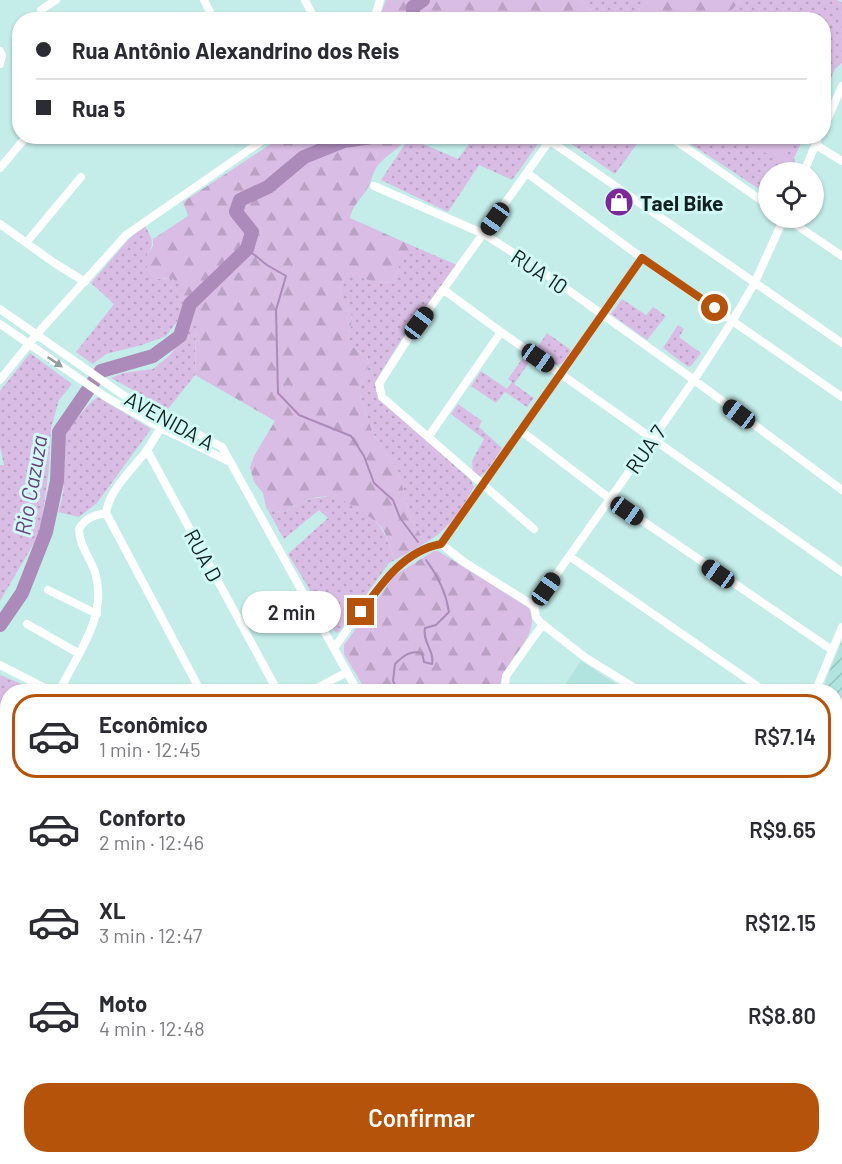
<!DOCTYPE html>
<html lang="pt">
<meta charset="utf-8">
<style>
body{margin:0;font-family:Barlow,sans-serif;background:#f7f7f7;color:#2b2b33;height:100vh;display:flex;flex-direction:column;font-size:22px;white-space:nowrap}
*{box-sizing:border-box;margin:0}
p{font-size:20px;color:#7c7c81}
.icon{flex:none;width:33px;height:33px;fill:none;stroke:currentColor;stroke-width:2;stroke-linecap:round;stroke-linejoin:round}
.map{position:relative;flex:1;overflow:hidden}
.side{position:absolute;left:0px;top:684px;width:843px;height:480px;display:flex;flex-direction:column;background:#fff;border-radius:24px 24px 0 0;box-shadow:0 2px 4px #0004}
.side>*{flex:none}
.hud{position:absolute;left:12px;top:12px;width:819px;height:132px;border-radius:24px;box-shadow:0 2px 4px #0004;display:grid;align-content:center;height:132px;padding:0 24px;background:#fff}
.tools{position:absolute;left:758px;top:162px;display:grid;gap:12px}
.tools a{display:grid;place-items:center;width:66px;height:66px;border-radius:50%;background:#fff;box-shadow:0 2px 4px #0004;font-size:30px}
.end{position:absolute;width:27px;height:27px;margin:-14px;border:8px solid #b45309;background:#fff;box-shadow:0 0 0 3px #fff}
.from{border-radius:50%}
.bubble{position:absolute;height:42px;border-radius:21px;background:#fff;box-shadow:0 2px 4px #0004;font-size:20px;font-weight:600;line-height:42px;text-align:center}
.car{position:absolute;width:18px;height:36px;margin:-18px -9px;border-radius:8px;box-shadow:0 0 4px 2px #0007;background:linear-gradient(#222 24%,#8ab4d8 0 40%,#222 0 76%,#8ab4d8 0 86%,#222 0)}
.hud b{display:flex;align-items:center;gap:21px;height:57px;font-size:22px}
.hud b+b{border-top:2px solid #e1e1e2}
.hud i{width:15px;height:15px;background:#2b2b33}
ul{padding:10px 0 0;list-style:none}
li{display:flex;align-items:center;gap:18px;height:84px;margin:0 12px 9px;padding:0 12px;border:3px solid transparent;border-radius:24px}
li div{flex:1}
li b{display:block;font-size:22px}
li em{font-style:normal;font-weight:600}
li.current{border-color:#b45309}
li>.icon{width:54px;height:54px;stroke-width:1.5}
.primary-button{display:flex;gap:12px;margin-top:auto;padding:12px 24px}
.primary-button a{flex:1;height:69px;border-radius:24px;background:#b45309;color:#fff;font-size:24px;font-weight:600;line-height:69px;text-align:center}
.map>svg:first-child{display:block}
</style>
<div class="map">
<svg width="842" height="1164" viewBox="0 0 842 1164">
<defs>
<pattern id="industrial-furrows" width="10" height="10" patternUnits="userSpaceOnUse" patternTransform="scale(1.5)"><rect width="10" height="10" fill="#b1e3df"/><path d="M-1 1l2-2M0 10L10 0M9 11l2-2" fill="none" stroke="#97c2bf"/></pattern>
<pattern id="green-dots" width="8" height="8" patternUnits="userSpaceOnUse" patternTransform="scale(1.5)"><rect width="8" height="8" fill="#d9bde4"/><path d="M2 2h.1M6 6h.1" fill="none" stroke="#b9a2c3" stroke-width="1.8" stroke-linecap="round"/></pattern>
<pattern id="forest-firs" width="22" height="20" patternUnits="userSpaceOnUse" patternTransform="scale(1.5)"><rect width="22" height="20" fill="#d9bde4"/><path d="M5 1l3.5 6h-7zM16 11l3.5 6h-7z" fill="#b9a2c3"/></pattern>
<pattern id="water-rules" width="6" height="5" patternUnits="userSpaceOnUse" patternTransform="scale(1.5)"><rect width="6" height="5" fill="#ac8ab9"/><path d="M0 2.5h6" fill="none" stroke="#8b7096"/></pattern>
</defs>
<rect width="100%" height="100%" fill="#c4edea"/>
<path fill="#b1e3df" d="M581,661l38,25 -3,5h-55z
M564,1156l51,1 9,7h-61z"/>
<path fill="url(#industrial-furrows)" d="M842,641v222l-6,15v-186h-15z
M0,1001l8,2v153l138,1 -1,7h-145z"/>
<path fill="url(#green-dots)" d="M580,0h70l-17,20 -49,-1 7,-9z
M740,0h97l5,2v61l-7,6 -11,26v-75h-104l13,-11z
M474,137h69l-31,43 -33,-15 -31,47 -67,-32 28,-42 49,21z
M565,137v-1l77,1 -27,37 -51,-35z
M680,137h124l-10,21 4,12 -1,2h-29v23z
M144,225c9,14 11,18 2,32l11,22 14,-1 11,7v13l4,6 -10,19 -10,13 -24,9 -36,9 -13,10 -17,-12 38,-48 -23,-21 37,-43z
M413,246l44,19 -55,74 -23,36 -3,8v9l4,7 91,81 3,7c-13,22 -26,44 -49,56l-16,-30 -10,-40 -26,-40 -12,-32 -2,-13 10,-24 -2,-7 -17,-12 -2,-7 4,-18 -1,-7 -11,-16 1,-13 9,-10c18,4 24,11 43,8l7,-18z
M622,299l24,16 7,-8 13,9 -19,24 -36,-26z
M193,316l3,5 -1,54 -27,34 -57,-31 12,-5 30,-4 16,-13 14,-17z
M678,325l6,4 -5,8 22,16 -10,13 -3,1 -25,-19z
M547,333l24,17c-13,25 -18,14 -36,1z
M30,353l42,31 -13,16 -8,28 -2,41 -9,64 -40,68v-136h4l-4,-18v-56z
M524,356l6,5 -16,23 20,14 -7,9 -22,-15 -9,11 -25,-17 10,-15 26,18 5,-7 -4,-3z
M98,397l53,32 -54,74 -18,14 -21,-5c2,-7 4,-13 5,-19 4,-34 -12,-44 15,-76 6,-7 12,-15 20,-20z
M458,404l24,17 -3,6 23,21 -16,24 -7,5 -6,-4 -1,-12 12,-22 -33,-25z
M330,496c19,4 45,19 54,37 5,8 7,18 11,27l-6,3 -50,69 -3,1 -48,-79 40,-36 -9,-8 -35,29 -18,-32c18,9 19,4 35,-5 8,-4 20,-4 29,-6z
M0,675l39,16 -31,1 -1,69 -7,11z"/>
<path fill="url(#forest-firs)" d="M386,0h194l11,10 -7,10 -205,-1z
M650,0h90l-7,9 -13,10h-87z
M283,136h119l2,4c-6,10 -13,12 -21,20 -10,8 -10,18 -16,29 -6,10 -15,17 -17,29l63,28v3l-13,15 -7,18c-19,3 -25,-4 -43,-7l-9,9 -1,13 11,16 1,7 -4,18 2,7 17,12 2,7 -10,24 2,13 12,32 26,40 10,40 16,30 -30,17c-4,-9 -6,-19 -10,-27 -5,-9 -12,-14 -20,-19 -21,-15 -35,-23 -61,-13 -19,7 -16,17 -38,6l-3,-14 -9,-11 -4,-14 4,-12 21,-35 -80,-46 1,-54 -14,-23v-13l-11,-7 -14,1 -10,-8 -1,-14 7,-11v-7l35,-23 -5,-14z
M434,551h4l91,57c14,30 -27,51 -29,80l6,3h-140l-22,-37v-9l51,-70z
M838,873l4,3v132l-6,16v-146z
M842,1081v83h-68l10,-7 52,-1v-61z
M639,1157h98l-6,7h-79z"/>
<path fill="#d9bde4" d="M762,137h15l15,6 -8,18 -27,-12z"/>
<path fill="url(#water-rules)" d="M0,1117l7,1 1,38 39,1v7h-47z"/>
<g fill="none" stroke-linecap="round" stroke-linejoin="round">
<path stroke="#ac8ab9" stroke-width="2" d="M247,249l20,16 19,11 -10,34 2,83 21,22 52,21 13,20 10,27 19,17 7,18 18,24
M399,692l-6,-11 2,-17c8,-8 15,-14 27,-11l2,9 8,2c3,-13 -10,-22 -7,-36l11,-3 13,-13c-3,-20 -11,-36 -23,-52
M0,1012l8,4
M836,1077l6,2
M116,1164v-8"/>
<path stroke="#ac8ab9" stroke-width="14" d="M413,20v-13l10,-7
M0,625l22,-32 24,-61 11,-51 2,-49 42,-61 52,-15 27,-20 10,-32 57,-55 5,-17 -16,-20 4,-12 28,-13 36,-30 40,-16 34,-5"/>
<path stroke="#fff" stroke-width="8" d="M204,0l10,20
M305,0l10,20
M41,10l15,-10
M374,20l6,-20
M0,51l2,4 -2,9
M824,127l18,-41
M543,136l299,207
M669,136l99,69
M816,145l26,16
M0,168l27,-32
M804,172l15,-36
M527,173l115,85 200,139
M374,186l110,48 56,36 150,107 152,113
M786,218l56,38
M0,224l53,38 32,20
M26,243l55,-66
M444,290l57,42 341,240
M0,309l123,86 99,52 136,245
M0,324l106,73 55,31 69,34
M0,380l37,-46 89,-99 143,-99
M167,417c-6,11 -13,22 -20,33 -14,19 -37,38 -41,63l95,179
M520,430l89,68 223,152
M429,436l72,-104
M147,450l131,242
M534,529l-152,-132 -3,-13 28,-44 146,-204
M441,544l23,18 70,44
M569,556l197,136
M48,590l49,24
M534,606l160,-226 39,-60 21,-36 30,-66
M534,606l2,11 5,6 45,35 55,34
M27,624l51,29
M334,648c28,-37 58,-94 107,-104l201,-286
M0,665l53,27
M59,692c17,-37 48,-73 37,-116 -4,-17 -17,-29 -17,-47 6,-11 16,-14 27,-16
M310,692l37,-20
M508,692l-3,-6 1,-10 37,-52
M815,692l27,-65
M0,780l8,-11
M0,817l8,5
M0,907l8,-10
M0,999l8,2
M836,1044l6,-16
M836,1072l6,-16
M630,1156l13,8
M152,1164l1,-8
M212,1164v-8
M268,1164l1,-8
M327,1164l1,-8
M385,1164v-8
M442,1164l1,-8
M499,1164l1,-8
M558,1164l1,-8
M757,1164l14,-8"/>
</g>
<defs><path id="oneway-solid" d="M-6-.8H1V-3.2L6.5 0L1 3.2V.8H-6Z" transform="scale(1.5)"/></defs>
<use fill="#949b9b" href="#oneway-solid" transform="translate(55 362) rotate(34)"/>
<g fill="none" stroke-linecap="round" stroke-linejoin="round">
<path stroke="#b45309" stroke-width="8" d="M361,612c21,-29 43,-61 80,-68l201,-286 73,50"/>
</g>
<defs>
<g id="shop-disc" transform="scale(1.5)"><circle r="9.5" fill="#7d2898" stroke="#d1faf7"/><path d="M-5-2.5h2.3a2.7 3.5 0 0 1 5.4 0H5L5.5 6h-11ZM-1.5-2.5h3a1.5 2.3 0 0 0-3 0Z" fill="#fff"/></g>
</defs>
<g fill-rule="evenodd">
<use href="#shop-disc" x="619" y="202"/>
</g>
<g text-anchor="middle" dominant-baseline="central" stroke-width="6" stroke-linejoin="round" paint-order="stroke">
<g font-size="21" font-weight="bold" fill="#122120" stroke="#d1faf7" text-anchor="start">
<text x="640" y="202">Tael Bike</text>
</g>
<g font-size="21" fill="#122120" stroke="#d1faf7">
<text transform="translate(540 271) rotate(34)">RUA 10</text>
<text transform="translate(170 420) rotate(29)">AVENIDA A</text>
<text transform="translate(645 449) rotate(-55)">RUA 7</text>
<text transform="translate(204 555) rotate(62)">RUA D</text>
</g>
<g font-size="22" font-style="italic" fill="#6d407d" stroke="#d1faf7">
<text transform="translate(30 485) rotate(-80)">Rio Cazuza</text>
</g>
</g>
</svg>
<div class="tools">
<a><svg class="icon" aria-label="locate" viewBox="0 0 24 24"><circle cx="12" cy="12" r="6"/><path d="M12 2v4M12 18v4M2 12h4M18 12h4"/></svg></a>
</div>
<i class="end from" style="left:715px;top:308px"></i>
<i class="end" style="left:361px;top:612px"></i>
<div class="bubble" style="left:242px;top:591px;width:99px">2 min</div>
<i class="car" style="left:495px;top:219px;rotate:215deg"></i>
<i class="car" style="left:419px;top:323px;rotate:37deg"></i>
<i class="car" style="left:538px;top:358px;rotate:125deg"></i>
<i class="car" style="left:739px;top:414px;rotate:307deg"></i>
<i class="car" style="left:627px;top:511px;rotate:125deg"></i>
<i class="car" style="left:718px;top:574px;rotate:305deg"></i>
<i class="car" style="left:546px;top:589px;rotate:35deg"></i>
<div class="hud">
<b><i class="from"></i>Rua Antônio Alexandrino dos Reis</b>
<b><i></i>Rua 5</b>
</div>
<section class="side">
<ul>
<li class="current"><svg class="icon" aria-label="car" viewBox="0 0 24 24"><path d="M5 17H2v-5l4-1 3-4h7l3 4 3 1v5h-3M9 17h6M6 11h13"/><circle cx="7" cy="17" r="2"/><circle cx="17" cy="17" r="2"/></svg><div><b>Econômico</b><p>1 min · 12:45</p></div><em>R$7.14</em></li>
<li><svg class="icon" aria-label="car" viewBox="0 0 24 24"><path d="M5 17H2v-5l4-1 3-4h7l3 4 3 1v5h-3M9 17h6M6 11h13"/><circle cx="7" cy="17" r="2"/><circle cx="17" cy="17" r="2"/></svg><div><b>Conforto</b><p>2 min · 12:46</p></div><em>R$9.65</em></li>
<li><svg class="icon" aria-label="car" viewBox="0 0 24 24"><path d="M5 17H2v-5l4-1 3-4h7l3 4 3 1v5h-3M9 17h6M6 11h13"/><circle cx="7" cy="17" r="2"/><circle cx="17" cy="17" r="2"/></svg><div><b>XL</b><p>3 min · 12:47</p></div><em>R$12.15</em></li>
<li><svg class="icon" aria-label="car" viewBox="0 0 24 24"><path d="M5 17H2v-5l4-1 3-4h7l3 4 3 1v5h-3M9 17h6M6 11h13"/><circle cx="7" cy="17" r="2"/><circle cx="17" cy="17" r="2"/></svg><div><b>Moto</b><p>4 min · 12:48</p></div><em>R$8.80</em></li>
</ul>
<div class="primary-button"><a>Confirmar</a></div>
</section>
</div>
